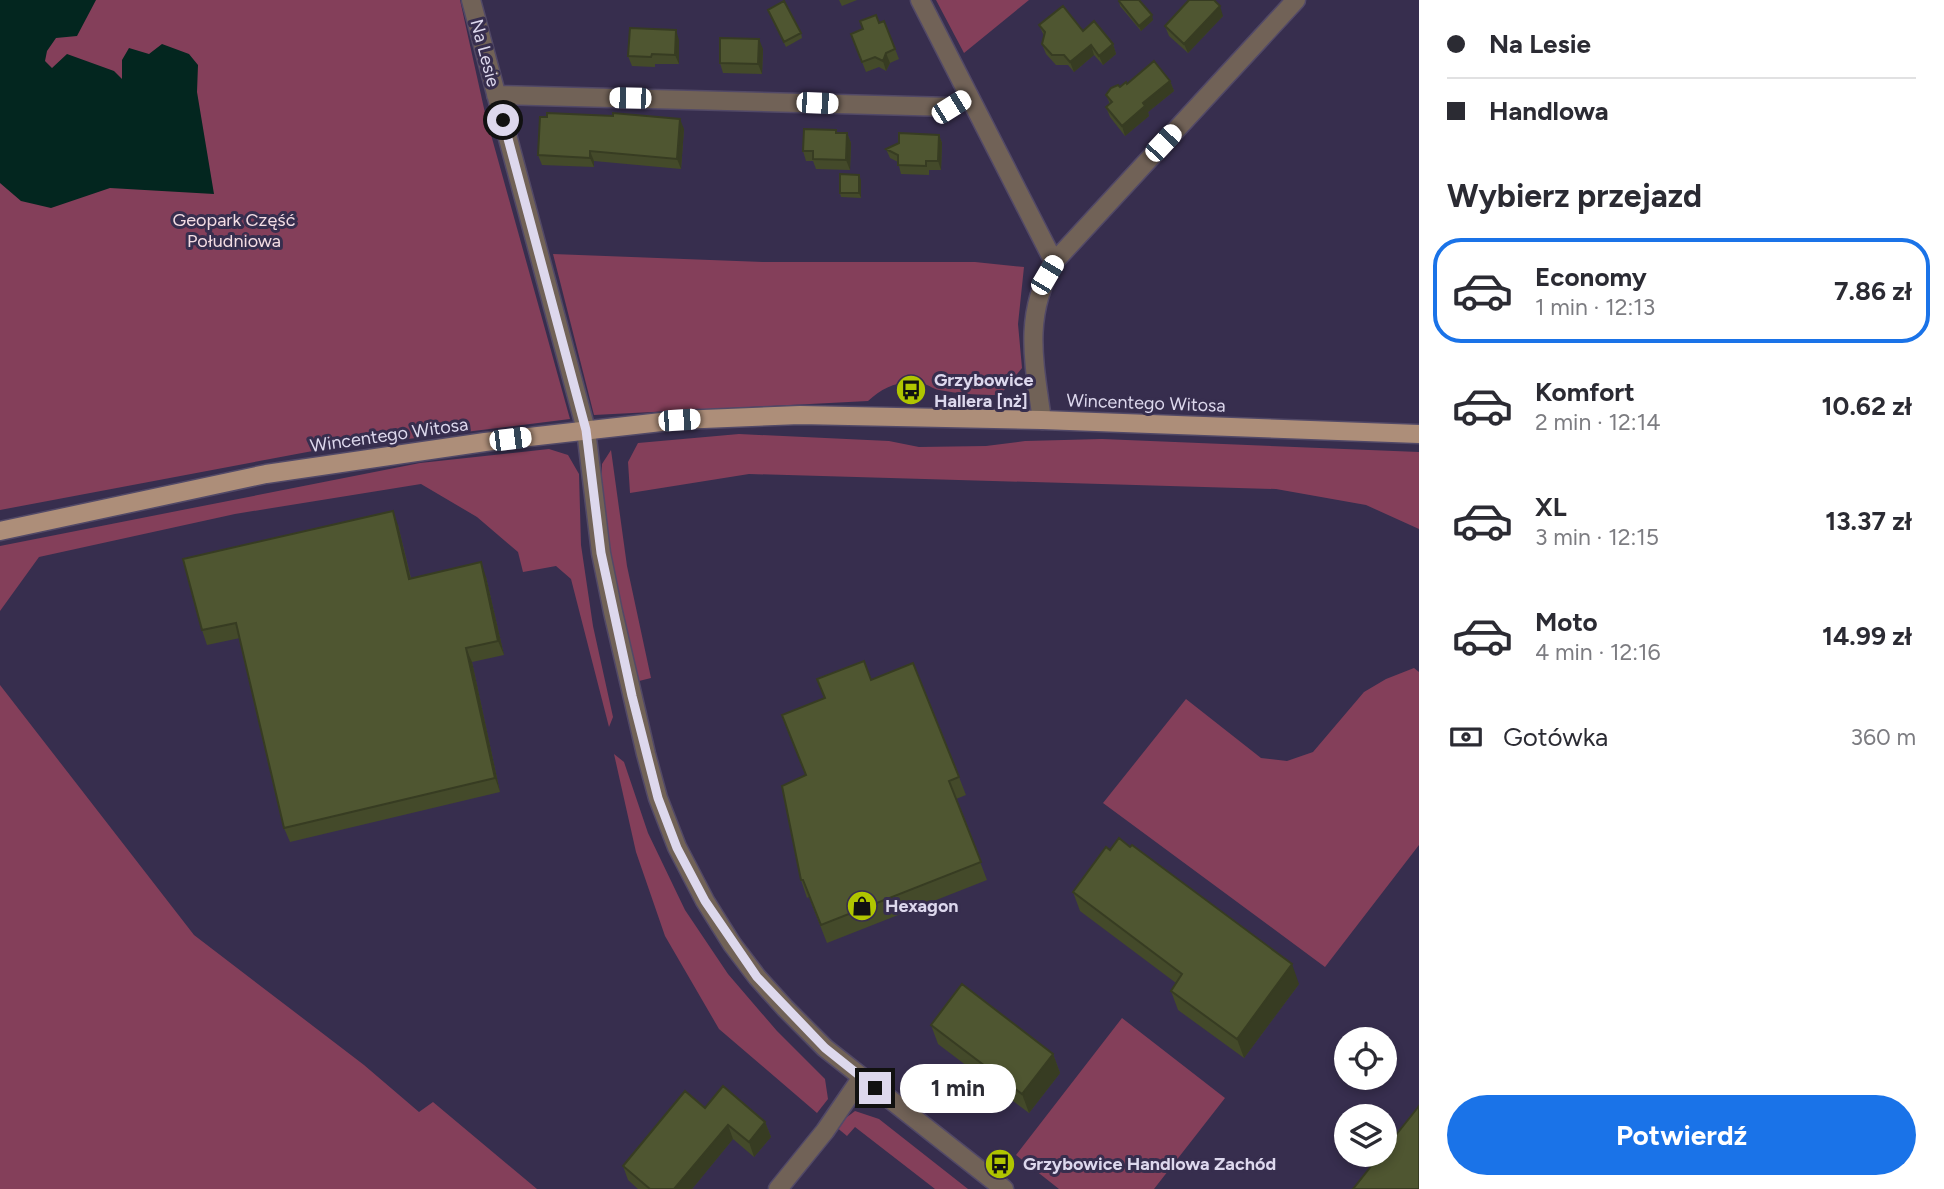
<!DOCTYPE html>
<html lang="pl">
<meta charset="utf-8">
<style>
body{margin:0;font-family:Figtree,sans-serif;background:#f2f2f3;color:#2b2b33;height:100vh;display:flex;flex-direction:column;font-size:26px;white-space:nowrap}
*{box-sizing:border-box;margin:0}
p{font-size:23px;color:#7c7c81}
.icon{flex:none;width:38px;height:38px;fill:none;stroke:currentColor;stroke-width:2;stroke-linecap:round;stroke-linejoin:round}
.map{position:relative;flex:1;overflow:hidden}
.side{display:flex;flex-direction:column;background:#fff;width:525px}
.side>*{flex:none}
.top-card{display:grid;align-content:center;height:154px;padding:0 28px;background:#fff}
.controls{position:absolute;left:1334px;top:1027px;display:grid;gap:14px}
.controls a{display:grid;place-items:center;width:63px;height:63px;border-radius:50%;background:#fff;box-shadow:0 4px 10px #0003;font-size:35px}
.end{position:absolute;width:32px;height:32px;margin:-16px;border:9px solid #ddd8ed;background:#111;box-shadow:0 0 0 4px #111}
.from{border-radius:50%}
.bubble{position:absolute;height:49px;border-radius:24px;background:#fff;box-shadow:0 4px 10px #0003;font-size:23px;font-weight:700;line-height:49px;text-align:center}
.car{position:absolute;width:21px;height:42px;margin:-21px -10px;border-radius:9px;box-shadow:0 0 5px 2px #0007;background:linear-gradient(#fff 24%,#345 0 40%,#fff 0 76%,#345 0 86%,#fff 0)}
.top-card b{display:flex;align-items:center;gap:24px;height:66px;font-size:26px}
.top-card b+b{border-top:2px solid #e1e1e2}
.top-card i{width:18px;height:18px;background:#2b2b33}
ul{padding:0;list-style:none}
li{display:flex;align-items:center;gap:21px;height:105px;margin:0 14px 10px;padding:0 14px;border:4px solid transparent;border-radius:28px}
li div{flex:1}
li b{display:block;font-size:26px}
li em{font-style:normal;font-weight:700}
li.selected{border-color:#1a73e8}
li>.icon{width:63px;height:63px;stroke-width:1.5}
h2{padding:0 28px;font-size:32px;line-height:84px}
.pay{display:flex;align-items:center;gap:18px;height:77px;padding:0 28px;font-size:26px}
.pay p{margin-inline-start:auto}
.action{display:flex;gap:14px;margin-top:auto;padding:14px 28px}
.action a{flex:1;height:80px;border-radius:42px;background:#1a73e8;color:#fff;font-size:28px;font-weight:700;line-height:80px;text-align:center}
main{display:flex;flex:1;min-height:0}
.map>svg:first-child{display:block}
</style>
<main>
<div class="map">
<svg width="1419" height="1189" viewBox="0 0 1419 1189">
<rect width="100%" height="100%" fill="#372e4e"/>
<path fill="#843f5a" d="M0,0h460l25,113 85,306 -252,31 -318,60z
M936,0h93l-65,53z
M553,254l210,8h212l49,5 -6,57 4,44 -22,27c-21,0 -41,-1 -61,-5 -6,-1 -10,-5 -15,-6 -23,-5 -40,2 -56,17l-274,14z
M739,434l150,7 30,6 67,-1 39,-5 77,-2 317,13v77l-53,-24 -90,-16 -527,-15 -119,19 -2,-31 10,-19z
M549,449l19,6 11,19 2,71 12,81 20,91 -4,10 -38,-148 -15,-13 -33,6 -5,-20 -41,-35 -56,-33 -186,30 -196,43 -39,54v-65l420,-83z
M611,450l16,116 24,112 -12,3 -26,-113 -12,-83 1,-21z
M1419,647l-5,21 5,4v173l-94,122 -222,-164 83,-104 75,59 26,3 26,-9 51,-60 22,-13 28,-11z
M0,685l194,250 170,130 55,47 14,-10 104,87h-537z
M614,754l10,8 24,71 37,77 43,64 49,57 48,48 3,20 -11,14 -98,-84 -54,-93 -29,-84z
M1122,1018l103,80 -71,91h-95l-43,-34z
M855,1111l24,8 89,70h-33l-80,-62 -8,9 -12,-10z"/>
<path fill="#03261f" d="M0,0h96l-19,36 -21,2 -9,13 -2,10 7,7 15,-14 47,17 8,8v-19l7,-12 20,6 13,-10 27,10 9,11 -1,27 17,102 -104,-6 -59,20 -30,-7 -21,-18z"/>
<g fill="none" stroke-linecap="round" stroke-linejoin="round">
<g stroke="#524967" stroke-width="21">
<path id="street" d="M471,0l115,430 15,123 12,59 33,142 12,44 19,49 28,54 27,43 25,33 28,31 40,40 179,141
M920,0l134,262
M496,95l455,12 17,-11
M1042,420c-8,-58 -19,-104 12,-158l242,-262
M778,1189l47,-58 37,-54"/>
</g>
<g stroke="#524967" stroke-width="21">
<path id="primary" d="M0,531l266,-57 219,-32 194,-22 121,-5 242,5 377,14"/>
</g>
<use href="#street" stroke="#716257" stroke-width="18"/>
<use href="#primary" stroke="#ad8e79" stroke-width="18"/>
</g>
<path fill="#444a2a" d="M839,0h18l-15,6z
M1119,1l34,19 -12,11 -21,-25z
M768,10l33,23 1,5 -16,9z
M1223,16l-35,37 -19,-17 -4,-10z
M884,21l15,38 -9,4 -4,8 -7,-4 -13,5 -15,-38z
M1039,25l44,6 30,13 3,10 -13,11 -9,-10 -20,17 -6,-7h-12l-10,-11 -4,-10 2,-8z
M679,40v24h-24v3l-23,-1 -4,-10z
M763,49l-1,25 -39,-1 -3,-10z
M1170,81l4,10 -26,21 1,4 -24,20 -15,-19 -4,-10 4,-3 -4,-9 21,-11z
M684,129l-3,40 -87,-8v6l-52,-2 -4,-10z
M837,133h10l4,10 -1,27 -34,-1 -3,-8h-7l-3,-10z
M939,135l3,8 -1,27h-12v5l-28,-1 -3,-12 -8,-4 -4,-9z
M861,180v18l-20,-1 -1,-4z
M398,525l13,53 75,-1 18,78 -32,7 28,130 -210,50 -6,-14 -44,-190 -33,7 -5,-15z
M817,679l54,1 88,97 7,18 -10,4 31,81 -160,63 -18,-46 -2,1 -6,-18 5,-105 -24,-60 42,-17z
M1073,892l226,92 -55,74 -66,-48 -7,-19 5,-8 -96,-72z
M931,1025l122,29 7,19 -31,40 -91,-69z
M705,1108l60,14 6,15 -17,20 -21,-18 -41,50h-54l-10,-9 -5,-14z"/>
<path fill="#373c22" d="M1220,6l3,10 -35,37 -4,-9z
M1152,15l1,5 -12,11 -2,-5z
M676,30l3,10v24l-4,-9z
M759,39l4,10 -1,25 -4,-10z
M1113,44l3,10 -13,11 -4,-9z
M1091,45l3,10 -20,17 -4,-10z
M886,53l4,10 -4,8 -3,-10z
M1170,81l4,10 -26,21 1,4 -24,20 -3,-10 21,-23z
M680,119l4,10 -3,40 -4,-10z
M847,133l4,10 -1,27 -4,-10z
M939,135l3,8 -1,27 -3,-9z
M590,151l4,10v6l-4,-9z
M859,175l2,5v18l-2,-5z
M393,511l5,14 16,68 -5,-14z
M481,562l5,15 18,78 -6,-14z
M466,648l6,14 28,130 -5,-14z
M1292,964l7,20 -55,74 -7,-19z
M1053,1054l7,19 -31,40 -7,-19z
M765,1122l6,15 -17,20 -5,-15z
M728,1125l5,14 -41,50h-18z"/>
<path fill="#4f5631" stroke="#373c22" stroke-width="2" d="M1120,0h19l13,15 -13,11 -20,-25z
M1189,0h25l6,6 -36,38 -19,-18z
M784,1l17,32 -17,9 -16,-32z
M1063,6l20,25 11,-10 19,23 -14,12 -8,-11 -21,17 -6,-7h-12l-10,-11 3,-12 -6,-7z
M876,15l3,8 5,-2 11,28 -9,4 -3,8 -8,-4 -13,5 -11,-28 12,-5 -3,-8z
M630,28l46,2 -1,25 -23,-1 -1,3 -23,-1z
M720,38l39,1 -1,25 -38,-1z
M1154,61l16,20 -27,22 2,3 -23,20 -16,-19 6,-5 -6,-7 5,-7 7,-3 2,2 6,-5 1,2z
M547,113l66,3v-3l67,6 -3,40 -87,-8v7l-52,-3 2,-38h7z
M804,129l32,1v3h11l-1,27 -33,-1v-8h-10z
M899,133l40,2 -1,26h-12v5l-28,-1v-10l-12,-6 13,-6z
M840,174l19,1v18h-19z
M393,511l16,68 72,-17 17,79 -32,7 29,130 -211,50 -48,-205 -34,7 -19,-71z
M864,661l7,19 42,-17 46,114 -10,4 32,81 -160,63 -18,-45h-2l-19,-94 24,-11 -24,-60 43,-17 -8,-19z
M1119,838l11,9 2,-2 160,119 -55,75 -66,-48 11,-17 -109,-82 33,-45 4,3z
M962,984l91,70 -31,40 -91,-69z
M723,1086l42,36 -16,20 -21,-17 -54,64h-24l-27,-23 62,-75 20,17z
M1419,1106v83h-66l27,-34h4v-5z"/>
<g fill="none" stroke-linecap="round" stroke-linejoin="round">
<path stroke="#ddd8ed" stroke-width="9" d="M503,120l83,310 15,123 31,143 26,102 19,50 28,53 52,76 68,71 50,40"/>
</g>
<defs>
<g id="bus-disc" transform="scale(1.575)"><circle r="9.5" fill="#b0c500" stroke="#372e4e"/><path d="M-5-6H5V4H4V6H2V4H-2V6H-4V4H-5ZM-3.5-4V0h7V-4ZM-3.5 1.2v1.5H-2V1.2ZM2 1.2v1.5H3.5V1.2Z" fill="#111"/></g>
<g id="shop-disc" transform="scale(1.575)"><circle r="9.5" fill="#b0c500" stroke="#372e4e"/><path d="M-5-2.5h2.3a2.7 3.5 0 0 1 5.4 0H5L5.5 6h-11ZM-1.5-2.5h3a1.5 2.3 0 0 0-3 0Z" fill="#111"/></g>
</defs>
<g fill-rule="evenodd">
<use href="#bus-disc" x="911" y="390"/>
<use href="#shop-disc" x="862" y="906"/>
<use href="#bus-disc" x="1000" y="1164"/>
</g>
<g text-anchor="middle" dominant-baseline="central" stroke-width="6" stroke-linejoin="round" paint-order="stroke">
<g font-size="18" fill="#ddd8ed" stroke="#372e4e">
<text transform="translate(485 53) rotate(75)">Na Lesie</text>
<text transform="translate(1146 403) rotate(2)">Wincentego Witosa</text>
<text transform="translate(389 435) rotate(-8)">Wincentego Witosa</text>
</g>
<g font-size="18" fill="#f3dce3" stroke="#372e4e">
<text x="234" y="220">Geopark Część<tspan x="234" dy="21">Południowa</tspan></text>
</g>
<g font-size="18" font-weight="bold" fill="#ddd8ed" stroke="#372e4e" text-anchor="start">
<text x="934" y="380">Grzybowice<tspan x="934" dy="21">Hallera [nż]</tspan></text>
<text x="885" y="906">Hexagon</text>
<text x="1023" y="1164">Grzybowice Handlowa Zachód</text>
</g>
</g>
</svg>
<div class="controls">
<a><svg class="icon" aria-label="locate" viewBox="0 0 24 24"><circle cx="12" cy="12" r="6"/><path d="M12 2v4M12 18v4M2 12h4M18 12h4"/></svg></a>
<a><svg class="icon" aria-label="layers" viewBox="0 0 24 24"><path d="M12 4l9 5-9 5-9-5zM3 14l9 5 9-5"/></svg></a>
</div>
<i class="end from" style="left:503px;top:120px"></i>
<i class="end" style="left:875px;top:1088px"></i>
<div class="bubble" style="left:900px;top:1064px;width:116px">1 min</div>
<i class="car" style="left:630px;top:98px;rotate:271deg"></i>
<i class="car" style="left:817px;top:103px;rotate:92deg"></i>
<i class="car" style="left:951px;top:107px;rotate:58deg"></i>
<i class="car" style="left:1163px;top:143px;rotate:43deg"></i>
<i class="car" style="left:1047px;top:275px;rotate:31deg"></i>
<i class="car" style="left:679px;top:420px;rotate:86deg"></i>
<i class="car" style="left:510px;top:439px;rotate:83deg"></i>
</div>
<section class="side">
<div class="top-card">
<b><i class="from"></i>Na Lesie</b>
<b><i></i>Handlowa</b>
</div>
<h2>Wybierz przejazd</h2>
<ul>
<li class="selected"><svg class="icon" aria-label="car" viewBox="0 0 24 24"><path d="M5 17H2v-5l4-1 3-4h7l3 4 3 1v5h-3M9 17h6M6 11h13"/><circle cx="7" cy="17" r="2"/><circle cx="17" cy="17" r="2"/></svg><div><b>Economy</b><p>1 min · 12:13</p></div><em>7.86 zł</em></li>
<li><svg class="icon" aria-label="car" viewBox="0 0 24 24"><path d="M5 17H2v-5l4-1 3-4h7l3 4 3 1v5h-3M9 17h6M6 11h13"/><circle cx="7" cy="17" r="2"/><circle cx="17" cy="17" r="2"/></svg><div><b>Komfort</b><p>2 min · 12:14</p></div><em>10.62 zł</em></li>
<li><svg class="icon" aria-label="car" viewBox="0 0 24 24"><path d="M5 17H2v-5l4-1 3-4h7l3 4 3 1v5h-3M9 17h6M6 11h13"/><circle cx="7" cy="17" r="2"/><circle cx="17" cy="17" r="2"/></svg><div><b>XL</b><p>3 min · 12:15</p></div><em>13.37 zł</em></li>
<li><svg class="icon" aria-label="car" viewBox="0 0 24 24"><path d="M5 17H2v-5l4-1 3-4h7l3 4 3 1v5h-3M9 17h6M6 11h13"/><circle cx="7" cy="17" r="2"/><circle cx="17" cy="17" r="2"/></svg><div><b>Moto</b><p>4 min · 12:16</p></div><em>14.99 zł</em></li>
</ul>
<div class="pay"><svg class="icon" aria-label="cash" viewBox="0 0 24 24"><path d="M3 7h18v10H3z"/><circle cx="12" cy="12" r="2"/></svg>Gotówka<p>360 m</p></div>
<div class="action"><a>Potwierdź</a></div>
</section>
</main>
